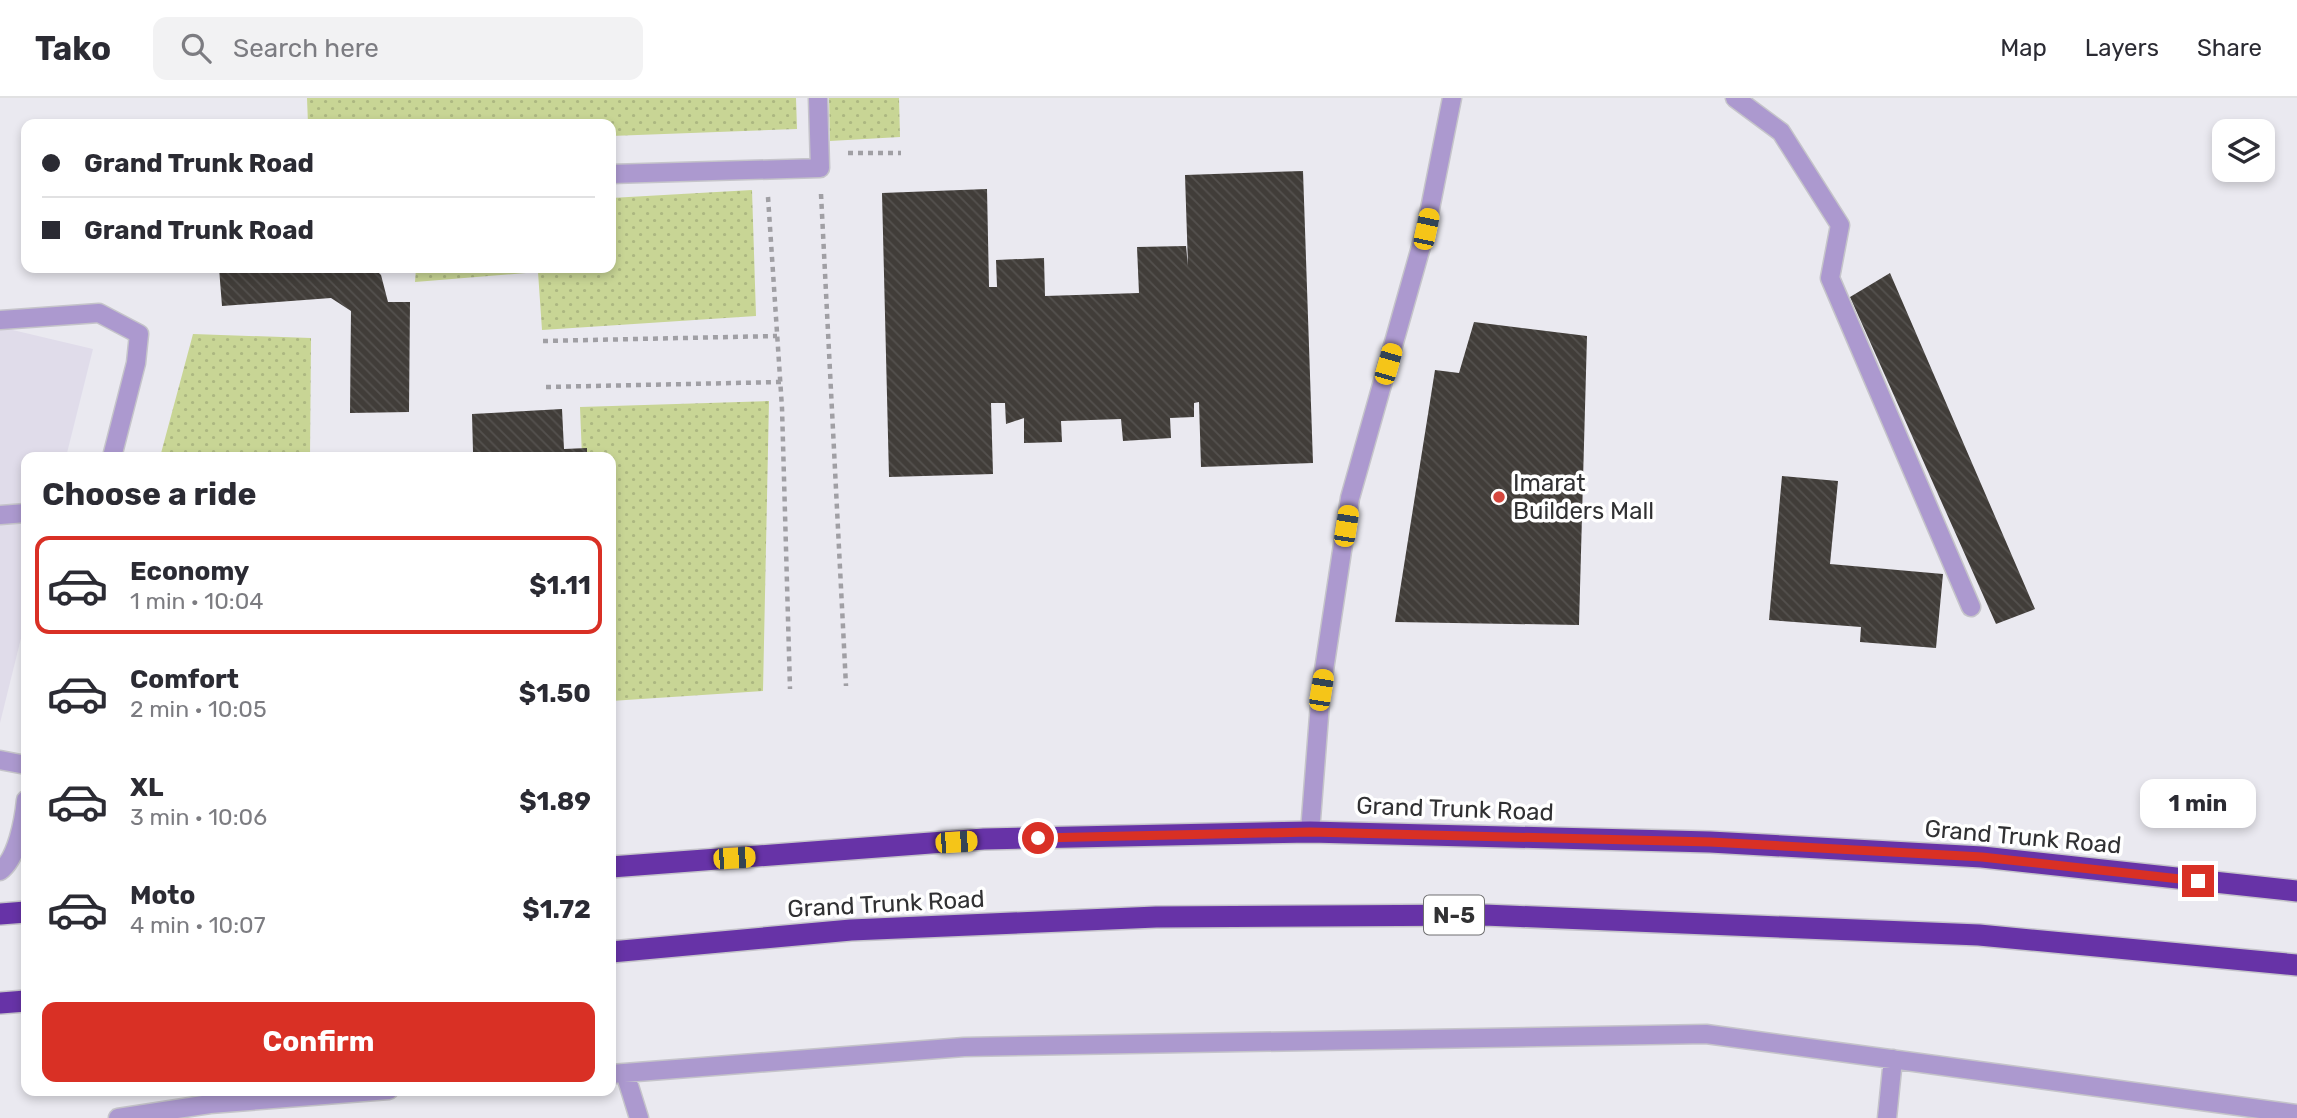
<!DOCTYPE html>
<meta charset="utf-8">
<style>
body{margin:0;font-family:Rubik,sans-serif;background:#f2f2f3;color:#2b2b33;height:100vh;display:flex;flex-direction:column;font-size:26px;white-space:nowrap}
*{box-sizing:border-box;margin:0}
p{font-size:23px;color:#7c7c81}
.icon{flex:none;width:38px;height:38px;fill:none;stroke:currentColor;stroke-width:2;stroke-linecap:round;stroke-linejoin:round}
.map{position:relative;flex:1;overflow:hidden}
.drawer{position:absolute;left:21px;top:354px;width:595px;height:644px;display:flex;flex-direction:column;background:#fff;border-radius:14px;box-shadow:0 4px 10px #0003}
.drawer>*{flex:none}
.banner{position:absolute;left:21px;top:21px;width:595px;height:154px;border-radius:14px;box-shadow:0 4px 10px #0003;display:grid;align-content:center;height:154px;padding:0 21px;background:#fff}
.controls{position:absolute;left:2212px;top:21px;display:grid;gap:14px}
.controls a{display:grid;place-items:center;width:63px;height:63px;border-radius:14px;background:#fff;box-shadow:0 4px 10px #0003;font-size:35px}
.end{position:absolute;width:32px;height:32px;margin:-16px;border:9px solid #d93025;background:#fff;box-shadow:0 0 0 4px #fff}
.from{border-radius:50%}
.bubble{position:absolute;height:49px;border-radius:14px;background:#fff;box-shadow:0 4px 10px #0003;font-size:23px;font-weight:700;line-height:49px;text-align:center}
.car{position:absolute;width:21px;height:42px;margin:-21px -10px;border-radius:9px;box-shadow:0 0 5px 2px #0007;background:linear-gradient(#f5c518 24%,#345 0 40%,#f5c518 0 76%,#345 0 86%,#f5c518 0)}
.banner b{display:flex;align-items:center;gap:24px;height:66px;font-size:26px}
.banner b+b{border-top:2px solid #e1e1e2}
.banner i{width:18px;height:18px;background:#2b2b33}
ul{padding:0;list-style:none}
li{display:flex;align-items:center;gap:21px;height:98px;margin:0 14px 10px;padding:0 7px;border:4px solid transparent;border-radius:14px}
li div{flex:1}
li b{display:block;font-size:26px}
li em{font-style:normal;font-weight:700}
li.on{border-color:#d93025}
li>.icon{width:63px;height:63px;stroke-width:1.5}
h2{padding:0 21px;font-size:32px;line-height:84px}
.cta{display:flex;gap:14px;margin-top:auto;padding:14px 21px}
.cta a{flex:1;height:80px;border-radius:14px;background:#d93025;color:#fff;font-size:28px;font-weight:700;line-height:80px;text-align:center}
header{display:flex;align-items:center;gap:42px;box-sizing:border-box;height:98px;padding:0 35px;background:#fff;border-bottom:2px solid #e1e1e2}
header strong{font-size:33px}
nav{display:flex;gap:38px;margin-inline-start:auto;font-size:24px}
.search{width:490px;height:63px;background:#f2f2f3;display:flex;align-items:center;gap:18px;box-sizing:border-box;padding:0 24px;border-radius:14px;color:#7c7c81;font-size:26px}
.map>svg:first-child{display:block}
</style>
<header>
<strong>Tako</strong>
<div class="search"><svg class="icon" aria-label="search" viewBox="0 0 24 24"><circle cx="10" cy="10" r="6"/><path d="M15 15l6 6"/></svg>Search here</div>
<nav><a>Map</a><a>Layers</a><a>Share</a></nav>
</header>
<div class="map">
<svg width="2297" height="1020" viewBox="0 0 2297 1020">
<defs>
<pattern id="grass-dots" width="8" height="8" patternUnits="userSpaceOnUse" patternTransform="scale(1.75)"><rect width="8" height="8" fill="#c8d595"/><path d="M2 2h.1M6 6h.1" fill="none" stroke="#acb781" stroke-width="1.8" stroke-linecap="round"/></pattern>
<pattern id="building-back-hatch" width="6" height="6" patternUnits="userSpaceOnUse" patternTransform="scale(1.75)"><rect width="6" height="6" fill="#413d39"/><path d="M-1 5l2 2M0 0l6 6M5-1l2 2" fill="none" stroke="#54514e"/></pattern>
</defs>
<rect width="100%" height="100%" fill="#eae9f0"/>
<path fill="#e0dcea" d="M0,229l93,22 -27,108h-40v161l-26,105z"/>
<path fill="url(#grass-dots)" d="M307,0h489l1,31 -186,7v-12h-303z
M829,0h70l1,39 -70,4z
M752,92l4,126 -214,14 -4,-58 -123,10 1,-14h195v-70z
M193,236l118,4 -1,119h-150z
M769,303l-6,290 -152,10v-244h-29l-2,-50z"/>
<path fill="url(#building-back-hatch)" d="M1303,73l10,292 -112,4 -2,-65 -5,1v14l-24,1 1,20 -48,3 -2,-22 -60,2 1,21 -38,1v-25l-18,6 -1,-21h-14l2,71 -104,3 -7,-284 105,-4 2,98h8l-1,-27 48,-2 1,38 94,-3 -2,-46 49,-1 2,20 -3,-91z
M219,170h155l7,7 7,27h22l-1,110 -59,1 1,-102 -20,-13 -109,8z
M1890,175l145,336 -39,15 -146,-327z
M1474,224l113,14 -8,289 -184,-3 40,-252 24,3z
M562,311l2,40 23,-1v9h-138v-3l24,-2 -1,-38z
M1782,378l56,5 -8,83 113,10 -7,74 -76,-6 1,-15 -92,-7z"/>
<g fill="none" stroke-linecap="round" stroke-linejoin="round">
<g stroke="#c5c4ca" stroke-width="21">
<path id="minor" d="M1735,0l46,34 59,93 -10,53 141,329
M611,76l209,-6 -2,-70
M0,222l99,-7 40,21 -3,29 -24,94
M0,417l26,-2
M0,662l26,5
M1310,734l11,-142 29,-192 76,-269 26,-131
M0,773c17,-12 24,-51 26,-71
M625,975l14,45
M611,976l353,-27 742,-13 591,80
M118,1020l92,-14 179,-14
M1887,1020l6,-59"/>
</g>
<g stroke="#c5c4ca" stroke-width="24">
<path id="highway" d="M611,769l373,-28 326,-7 400,10 272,15 315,34
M0,816l26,-2
M611,854l240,-22 305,-13 328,-2 495,20 318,30
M0,905l26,-2"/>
</g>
<path stroke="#a09fa4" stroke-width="4.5" stroke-dasharray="5 5" stroke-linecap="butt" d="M848,55h53
M821,96l25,492
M768,99l14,211 8,281
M543,243l234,-5
M546,289l235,-5"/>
<use href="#minor" stroke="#ac99cf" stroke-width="18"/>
<use href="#highway" stroke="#6733a7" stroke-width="21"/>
</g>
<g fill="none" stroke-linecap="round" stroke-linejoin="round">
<path stroke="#d93025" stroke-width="9" d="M1038,740l272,-6 400,10 272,15 216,24"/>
</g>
<circle fill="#d5473e" stroke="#fff" stroke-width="2.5" cx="1499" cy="399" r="7"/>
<g text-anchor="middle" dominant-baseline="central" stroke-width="7" stroke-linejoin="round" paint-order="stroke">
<rect fill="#fff" stroke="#6f6f70" stroke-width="2" x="1424" y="797.5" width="60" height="39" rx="5"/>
<g font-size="23" font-weight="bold" fill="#313133">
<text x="1454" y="817">N-5</text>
</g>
<g font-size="24" fill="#313133" stroke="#fff" text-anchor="start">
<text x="1513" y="385">Imarat<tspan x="1513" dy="28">Builders Mall</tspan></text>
</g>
<g font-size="24" fill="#313133" stroke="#fff">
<text transform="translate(1455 711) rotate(2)">Grand Trunk Road</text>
<text transform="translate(2023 739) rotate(5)">Grand Trunk Road</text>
<text transform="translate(886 806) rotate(-3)">Grand Trunk Road</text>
</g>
</g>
</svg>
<div class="controls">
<a><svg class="icon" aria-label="layers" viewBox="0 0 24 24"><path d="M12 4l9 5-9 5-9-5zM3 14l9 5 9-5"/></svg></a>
</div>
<i class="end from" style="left:1038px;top:740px"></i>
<i class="end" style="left:2198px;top:783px"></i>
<div class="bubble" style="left:2140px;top:681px;width:116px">1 min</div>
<i class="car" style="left:1426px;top:131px;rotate:12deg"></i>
<i class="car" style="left:1388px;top:266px;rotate:16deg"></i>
<i class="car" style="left:1346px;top:428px;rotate:9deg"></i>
<i class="car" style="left:1321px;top:592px;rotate:9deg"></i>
<i class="car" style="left:956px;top:744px;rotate:86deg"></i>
<i class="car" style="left:734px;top:760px;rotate:86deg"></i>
<div class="banner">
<b><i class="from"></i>Grand Trunk Road</b>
<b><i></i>Grand Trunk Road</b>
</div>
<section class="drawer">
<h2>Choose a ride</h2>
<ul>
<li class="on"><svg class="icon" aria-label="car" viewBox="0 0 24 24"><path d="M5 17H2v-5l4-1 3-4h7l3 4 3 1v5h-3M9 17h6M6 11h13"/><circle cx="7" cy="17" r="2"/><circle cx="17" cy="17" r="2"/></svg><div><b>Economy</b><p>1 min · 10:04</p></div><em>$1.11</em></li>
<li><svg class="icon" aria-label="car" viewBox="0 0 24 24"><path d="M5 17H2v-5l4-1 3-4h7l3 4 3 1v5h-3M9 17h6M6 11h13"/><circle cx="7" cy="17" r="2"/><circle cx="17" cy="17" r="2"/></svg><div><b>Comfort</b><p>2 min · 10:05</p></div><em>$1.50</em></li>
<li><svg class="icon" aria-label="car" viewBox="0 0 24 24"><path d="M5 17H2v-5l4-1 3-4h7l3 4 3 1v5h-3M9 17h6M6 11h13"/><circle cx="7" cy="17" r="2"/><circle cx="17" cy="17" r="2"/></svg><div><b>XL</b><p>3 min · 10:06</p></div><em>$1.89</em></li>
<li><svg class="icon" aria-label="car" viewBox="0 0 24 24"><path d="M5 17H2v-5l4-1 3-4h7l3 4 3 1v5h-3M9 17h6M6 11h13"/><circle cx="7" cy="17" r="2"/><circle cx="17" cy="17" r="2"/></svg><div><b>Moto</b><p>4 min · 10:07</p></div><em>$1.72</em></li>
</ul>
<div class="cta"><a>Confirm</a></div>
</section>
</div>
